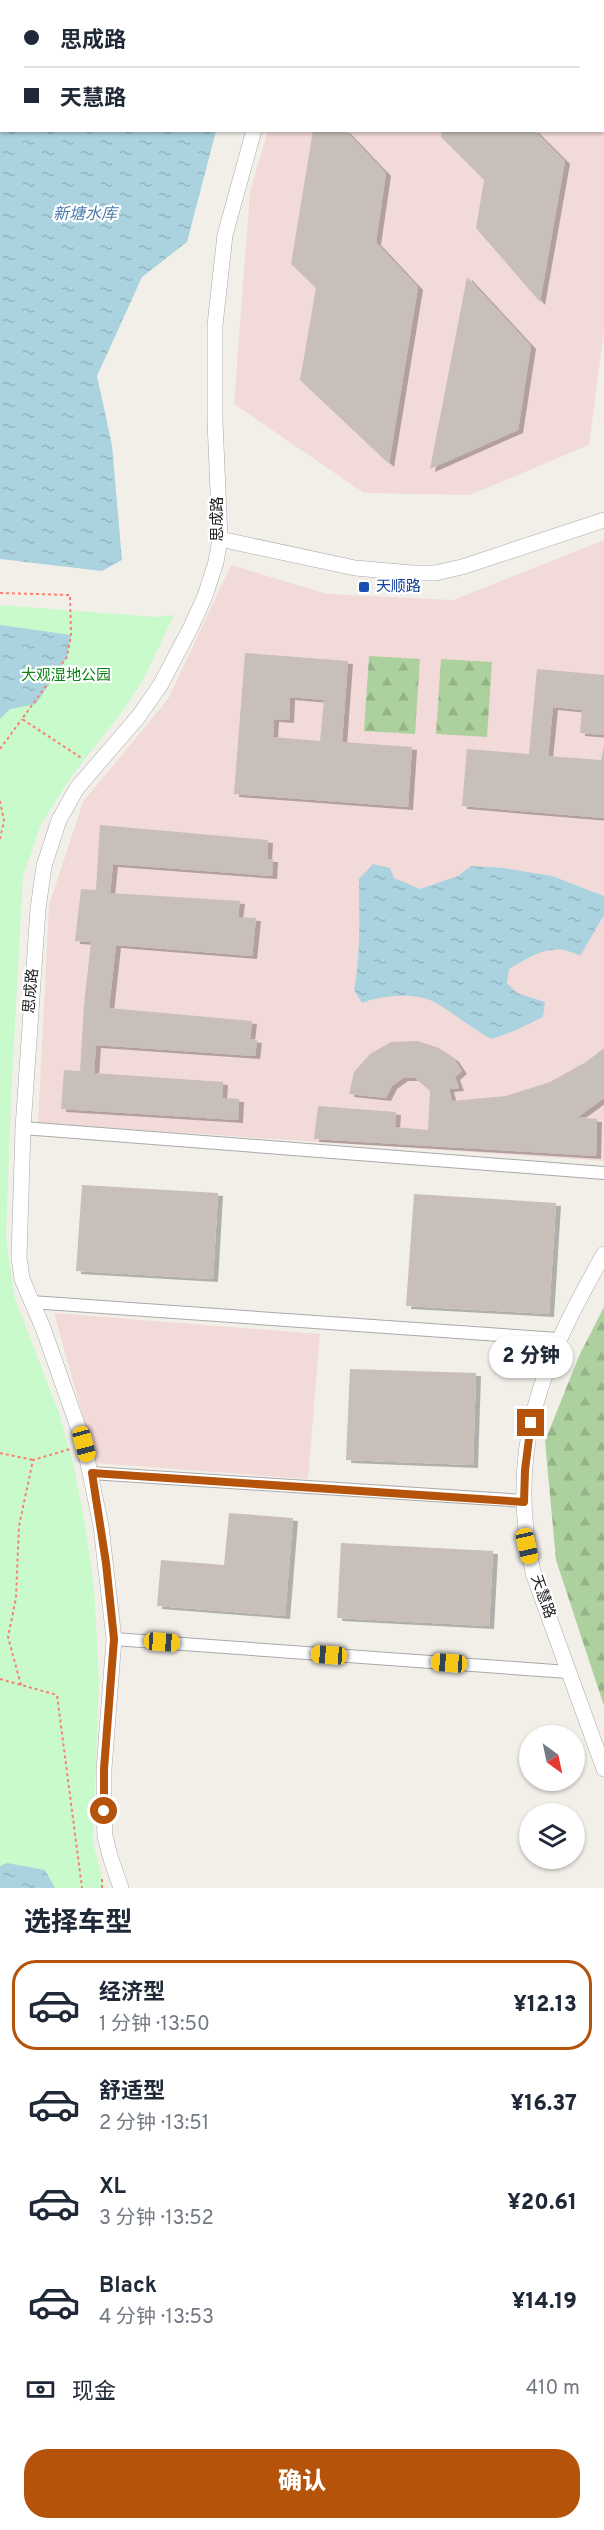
<!DOCTYPE html>
<html lang="zh">
<meta charset="utf-8">
<style>
body{margin:0;font-family:Overpass,"Noto Sans SC",sans-serif;background:#f6f6f7;color:#1f2937;height:100vh;display:flex;flex-direction:column;font-size:22px;white-space:nowrap}
*{box-sizing:border-box;margin:0}
p{font-size:20px;color:#747a83}
.icon{flex:none;width:33px;height:33px;fill:none;stroke:currentColor;stroke-width:2;stroke-linecap:round;stroke-linejoin:round}
.map{position:relative;height:1888px;overflow:hidden}
.side{display:flex;flex-direction:column;background:#fff;flex:1}
.side>*{flex:none}
.guide{position:absolute;left:0px;top:0px;width:604px;height:132px;box-shadow:0 2px 4px #0004;display:grid;align-content:center;height:132px;padding:0 24px;background:#fff}
.needle{width:39px;rotate:147deg}
.controls{position:absolute;left:519px;top:1725px;display:grid;gap:12px}
.controls a{display:grid;place-items:center;width:66px;height:66px;border-radius:50%;background:#fff;box-shadow:0 2px 4px #0004;font-size:30px}
.end{position:absolute;width:27px;height:27px;margin:-14px;border:8px solid #b45309;background:#fff;box-shadow:0 0 0 3px #fff}
.from{border-radius:50%}
.bubble{position:absolute;height:42px;border-radius:21px;background:#fff;box-shadow:0 2px 4px #0004;font-size:20px;font-weight:800;line-height:42px;text-align:center}
.car{position:absolute;width:18px;height:36px;margin:-18px -9px;border-radius:8px;box-shadow:0 0 4px 2px #0007;background:linear-gradient(#f5c518 24%,#345 0 40%,#f5c518 0 76%,#345 0 86%,#f5c518 0)}
.guide b{display:flex;align-items:center;gap:21px;height:57px;font-size:22px}
.guide b+b{border-top:2px solid #e0e1e3}
.guide i{width:15px;height:15px;background:#1f2937}
ul{padding:0;list-style:none}
li{display:flex;align-items:center;gap:18px;height:90px;margin:0 12px 9px;padding:0 12px;border:3px solid transparent;border-radius:24px}
li div{flex:1}
li b{display:block;font-size:22px}
li em{font-style:normal;font-weight:800}
li.current{border-color:#b45309}
li>.icon{width:54px;height:54px;stroke-width:1.5}
h2{padding:0 24px;font-size:27px;line-height:72px}
.pay{display:flex;align-items:center;gap:15px;height:66px;padding:0 24px;font-size:22px}
.pay p{margin-inline-start:auto}
.button{display:flex;gap:12px;margin-top:auto;padding:12px 24px}
.button a{flex:1;height:69px;border-radius:24px;background:#b45309;color:#fff;font-size:24px;font-weight:800;line-height:69px;text-align:center}
.map>svg:first-child{display:block}
</style>
<div class="map">
<svg width="604" height="1888" viewBox="0 0 604 1888">
<defs>
<pattern id="forest-firs" width="22" height="20" patternUnits="userSpaceOnUse" patternTransform="scale(1.5)"><rect width="22" height="20" fill="#add19e"/><path d="M5 1l3.5 6h-7zM16 11l3.5 6h-7z" fill="#95b388"/></pattern>
<pattern id="water-ripples" width="26" height="14" patternUnits="userSpaceOnUse" patternTransform="scale(1.5)"><rect width="26" height="14" fill="#aad3df"/><path d="M2 4q2-2 4 0t4 0M15 11q2-2 4 0t4 0" fill="none" stroke="#92b5bf"/></pattern>
<filter id="shadow"><feDropShadow dx="5" dy="3" stdDeviation="0" flood-color="#0004"/></filter>
</defs>
<rect width="100%" height="100%" fill="#f2efe9"/>
<path fill="#f2dad9" d="M306,0h298v330l-15,115 -119,50 -106,-2 -130,-89 16,-212 18,-61 335,-1v-128z
M604,540v621l-566,-38 11,-218 34,-103 85,-103 63,-134 96,29 126,6z
M54,1313l266,21 -12,145 -212,-16z"/>
<path fill="url(#forest-firs)" d="M369,656l51,3 -5,75 -51,-3z
M441,659l51,3 -5,75 -51,-3z
M604,1307v399l-48,-146 -11,-119 34,-85z"/>
<path fill="#c8facc" d="M0,605l157,12 17,-2 -30,63 -22,34 -49,62 -32,50 -18,52 -12,221 -5,140 9,62 44,114 14,49 12,62 9,63 5,93 -6,163 12,45h-105z"/>
<path fill="url(#water-ripples)" d="M0,0h245l-243,2v128l214,1 -29,111 -45,35 -45,99 15,69 10,115 -20,11 -102,-12z
M0,625l71,10 -4,22 -31,47 -26,5 -10,10z
M373,864l17,4 4,10 26,11 38,-13 13,-10 33,2 48,8 52,20v19l-24,41c-28,-15 -46,-1 -71,13l-2,14 10,10 28,9 -2,15 -29,14 -23,8c-20,-11 -36,-25 -55,-36 -18,-11 -55,-8 -74,0l-8,-13c7,-36 5,-74 5,-111z
M7,1863l38,7 10,18h-55v-22z"/>
<path fill="#c7bfb8" fill-rule="evenodd" filter="url(#shadow)" d="M313,130h32l41,43 -10,69 42,45 -29,177 -89,-84 16,-92 -25,-24z
M442,130h92l31,31 -25,141 -64,-74 8,-48 -43,-43z
M467,277l64,69 -13,84 -88,39z
M245,653l103,8 -6,81 70,5 -4,60 -174,-13zM290,697l34,3 -4,41 -47,-4 1,-18 15,1z
M537,669l67,6v60l-24,-2 2,-23 -29,-3 -5,49 53,4 3,-14v72l-142,-12 5,-57 62,5z
M100,825l168,15 -1,19h6l-1,17 -159,-12 -3,29 130,8 -2,16 18,1 -4,38 -136,-11 -7,63 143,13 -2,18 7,1 -2,16 -159,-11 -2,28 129,9 -1,16 17,1 -1,21 -177,-11 3,-39 16,1 4,-66 7,-63 -16,-1 6,-52 15,1z
M418,1041l21,7 15,11 8,12 -7,6 4,11 -10,1 3,12 54,-5 44,-14 36,-20 18,-14v50l-26,19 19,2 -1,37 -282,-17 4,-33 78,6 -1,15 33,3 2,-39 -15,-13h-12l-11,8 -6,12 -37,-4 5,-22 16,-18 21,-12z
M82,1185l136,8 -5,86 -137,-8z
M414,1194l142,9 -7,111 -143,-8z
M350,1369l126,4 -3,92 -127,-5z
M229,1513l64,5 -8,98 -128,-10 4,-46 63,5z
M341,1543l152,8 -4,75 -152,-8z"/>
<g fill="none" stroke-linecap="round" stroke-linejoin="round">
<g stroke="#a9a9a9" stroke-width="14">
<path id="minor" d="M23,1128l581,45
M31,1302l527,37
M91,1473l433,28
M114,1639l454,33"/>
</g>
<g stroke="#a9a9a9" stroke-width="16">
<path id="tertiary" d="M286,2l1,-2
M220,539l135,29 57,5h23l27,-6 142,-47
M604,1254c-61,107 -100,195 -70,322l70,193
M121,1888l-11,-32 -5,-20 -1,-25v-42l10,-130 -13,-113 -17,-82 -41,-116 -21,-49 -3,-22 4,-129 15,-219 6,-43 15,-46 18,-32 62,-72 22,-32 30,-57 14,-31 11,-34 4,-23 -5,-118v-96l10,-90 29,-105"/>
</g>
<path stroke="#fa8072" stroke-width="2" stroke-dasharray="3 3" stroke-linecap="butt" d="M0,593l70,2 1,40 -4,22 -45,62 61,40
M0,749l22,-30
M0,801l4,20 -4,18
M0,1453l33,7
M0,1679l57,16 25,193
M21,1685l-13,-48 8,-39 3,-72 14,-66 37,-11
M102,1879v9"/>
<use href="#minor" stroke="#fff" stroke-width="12"/>
<use href="#tertiary" stroke="#fff" stroke-width="15"/>
</g>
<g fill="none" stroke-linecap="round" stroke-linejoin="round">
<path stroke="#b45309" stroke-width="8" d="M104,1811v-42l10,-130 -8,-76 -14,-90 432,29 1,-32 6,-47"/>
</g>
<rect fill="#1a4fb4" stroke="#fff" stroke-width="2" x="358" y="581" width="12" height="12" rx="3"/>
<g text-anchor="middle" dominant-baseline="central" stroke-width="4.5" stroke-linejoin="round" paint-order="stroke">
<g font-size="15" fill="#222" stroke="#fff">
<text transform="translate(218 519) rotate(-90)">思成路</text>
<text transform="translate(32 991) rotate(-85)">思成路</text>
<text transform="translate(542 1597) rotate(71)">天慧路</text>
</g>
<g font-size="15" fill="#164399" stroke="#fff" text-anchor="start">
<text x="376" y="587">天顺路</text>
</g>
<g font-size="15" fill="#0c8416" stroke="#fff">
<text x="66" y="676">大观湿地公园</text>
</g>
<g font-size="16" font-style="italic" fill="#4a7aab" stroke="#fff">
<text x="85" y="215">新塘水库</text>
</g>
</g>
</svg>
<div class="controls">
<a><svg class="needle" viewBox="-14 -14 28 28"><path d="M0-13l5 13h-10z" fill="#e53935"/><path d="M0 13l5-13h-10z" fill="#747a83"/></svg></a>
<a><svg class="icon" aria-label="layers" viewBox="0 0 24 24"><path d="M12 4l9 5-9 5-9-5zM3 14l9 5 9-5"/></svg></a>
</div>
<i class="end from" style="left:104px;top:1811px"></i>
<i class="end" style="left:531px;top:1423px"></i>
<div class="bubble" style="left:489px;top:1336px;width:84px">2 分钟</div>
<i class="car" style="left:84px;top:1444px;rotate:165deg"></i>
<i class="car" style="left:527px;top:1546px;rotate:167deg"></i>
<i class="car" style="left:162px;top:1642px;rotate:94deg"></i>
<i class="car" style="left:329px;top:1655px;rotate:274deg"></i>
<i class="car" style="left:449px;top:1663px;rotate:274deg"></i>
<div class="guide">
<b><i class="from"></i>思成路</b>
<b><i></i>天慧路</b>
</div>
</div>
<section class="side">
<h2>选择车型</h2>
<ul>
<li class="current"><svg class="icon" aria-label="car" viewBox="0 0 24 24"><path d="M5 17H2v-5l4-1 3-4h7l3 4 3 1v5h-3M9 17h6M6 11h13"/><circle cx="7" cy="17" r="2"/><circle cx="17" cy="17" r="2"/></svg><div><b>经济型</b><p>1 分钟 · 13:50</p></div><em>¥12.13</em></li>
<li><svg class="icon" aria-label="car" viewBox="0 0 24 24"><path d="M5 17H2v-5l4-1 3-4h7l3 4 3 1v5h-3M9 17h6M6 11h13"/><circle cx="7" cy="17" r="2"/><circle cx="17" cy="17" r="2"/></svg><div><b>舒适型</b><p>2 分钟 · 13:51</p></div><em>¥16.37</em></li>
<li><svg class="icon" aria-label="car" viewBox="0 0 24 24"><path d="M5 17H2v-5l4-1 3-4h7l3 4 3 1v5h-3M9 17h6M6 11h13"/><circle cx="7" cy="17" r="2"/><circle cx="17" cy="17" r="2"/></svg><div><b>XL</b><p>3 分钟 · 13:52</p></div><em>¥20.61</em></li>
<li><svg class="icon" aria-label="car" viewBox="0 0 24 24"><path d="M5 17H2v-5l4-1 3-4h7l3 4 3 1v5h-3M9 17h6M6 11h13"/><circle cx="7" cy="17" r="2"/><circle cx="17" cy="17" r="2"/></svg><div><b>Black</b><p>4 分钟 · 13:53</p></div><em>¥14.19</em></li>
</ul>
<div class="pay"><svg class="icon" aria-label="cash" viewBox="0 0 24 24"><path d="M3 7h18v10H3z"/><circle cx="12" cy="12" r="2"/></svg>现金<p>410 m</p></div>
<div class="button"><a>确认</a></div>
</section>
